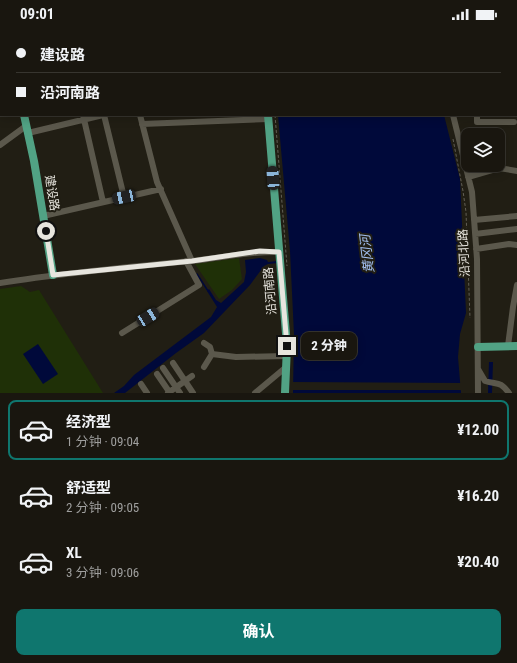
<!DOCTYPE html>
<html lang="zh">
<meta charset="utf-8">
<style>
body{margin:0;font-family:"Roboto Condensed","Noto Sans SC",sans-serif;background:#221f18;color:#f1f3f6;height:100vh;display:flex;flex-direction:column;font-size:15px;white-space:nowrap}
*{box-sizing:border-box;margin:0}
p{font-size:13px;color:#9f9f9e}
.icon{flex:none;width:22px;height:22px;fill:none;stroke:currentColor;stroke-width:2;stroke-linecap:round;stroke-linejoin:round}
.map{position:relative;height:365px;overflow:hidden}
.sheet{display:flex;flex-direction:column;background:#19160f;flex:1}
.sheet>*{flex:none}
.top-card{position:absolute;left:0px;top:0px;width:517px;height:88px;box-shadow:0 2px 10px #0003,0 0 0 1px #37352f;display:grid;align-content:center;height:88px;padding:0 16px;background:#19160f}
.controls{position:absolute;left:461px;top:100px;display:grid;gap:8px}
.controls a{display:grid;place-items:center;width:44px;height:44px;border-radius:8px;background:#19160f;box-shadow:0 2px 10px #0003,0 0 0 1px #37352f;font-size:20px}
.end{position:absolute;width:18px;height:18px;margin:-9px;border:5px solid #e7e5de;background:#111;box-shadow:0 0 0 2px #111}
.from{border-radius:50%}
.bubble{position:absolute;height:28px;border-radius:8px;background:#19160f;box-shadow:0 2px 10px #0003,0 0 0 1px #37352f;font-size:13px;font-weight:700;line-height:28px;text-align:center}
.car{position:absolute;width:12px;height:24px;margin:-12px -6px;border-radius:5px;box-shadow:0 0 3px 1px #0007;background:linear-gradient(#222 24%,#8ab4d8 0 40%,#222 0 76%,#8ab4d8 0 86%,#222 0)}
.top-card b{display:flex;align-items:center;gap:14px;height:38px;font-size:15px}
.top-card b+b{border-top:1px solid #37352f}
.top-card i{width:10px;height:10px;background:#f1f3f6}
ul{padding:7px 0 0;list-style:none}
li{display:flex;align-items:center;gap:12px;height:60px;margin:0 8px 6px;padding:0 8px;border:2px solid transparent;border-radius:8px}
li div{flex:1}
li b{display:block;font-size:15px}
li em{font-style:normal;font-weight:700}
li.selected{border-color:#0f766e}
li>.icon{width:36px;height:36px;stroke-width:1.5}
.primary-button{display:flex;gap:8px;margin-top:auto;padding:8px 16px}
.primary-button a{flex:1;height:46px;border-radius:8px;background:#0f766e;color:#fff;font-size:16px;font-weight:700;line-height:46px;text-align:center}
.status{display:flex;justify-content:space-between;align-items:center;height:28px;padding:0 20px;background:#19160f;direction:ltr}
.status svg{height:11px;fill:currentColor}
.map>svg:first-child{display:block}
</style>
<div class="status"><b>09:01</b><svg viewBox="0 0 49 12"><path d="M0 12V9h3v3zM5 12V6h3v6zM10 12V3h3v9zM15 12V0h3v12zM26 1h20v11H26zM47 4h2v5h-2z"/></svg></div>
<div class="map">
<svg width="517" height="365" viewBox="0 0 517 365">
<rect width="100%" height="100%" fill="#211e14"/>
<path fill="#1f3007" d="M239,230l3,21 -10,11 -13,9 -24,-35z
M21,258l9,6 9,-2 64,103h-103v-104z"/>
<path fill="#00093a" d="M270,0h148l1,1h-149z
M278,87h166l16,64 6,134 -6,21 -2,23 3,36h-168l1,-59 -4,-83z
M260,230l7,2 1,2 10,-1v2l-10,1 -4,2 -14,19 -46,48 -28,20 -51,40h-11l10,-7 10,-11 77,-58 6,-10 -10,-16 2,-2 7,11 5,3 23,-21 2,-10 -1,-12z
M38,316l20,30 -15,10 -20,-30z
M489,334h4l-1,31h-4z"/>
<path fill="#211e14" d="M293,354l168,1v7h-168z"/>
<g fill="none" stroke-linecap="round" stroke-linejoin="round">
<path stroke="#00093a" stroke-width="1.5" d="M197,246l11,17"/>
<path stroke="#625f56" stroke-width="1" stroke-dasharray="3 2" stroke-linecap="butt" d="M417,0v1
M275,87l12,151
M453,111l10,52 3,21 4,106"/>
<path stroke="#5b584c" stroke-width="6" d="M59,0v1
M83,0v1
M120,0v1
M173,0v1
M428,0v1
M489,0v1
M12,1l4,-1
M89,1l4,-1
M516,8h1
M83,87l20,87
M104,87l20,82
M140,87l17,67 35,79
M453,87l19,77 5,67 1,134
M477,87v7h37
M142,96l126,-5
M28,105l75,-18
M0,117l26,-19
M499,140l18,3
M468,149l31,-9v-18
M43,188l118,-27
M474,192l43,-4
M475,206l42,-5
M476,221l33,-5 8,1
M0,255c63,-10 127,-16 191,-22 29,-3 58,-10 88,-9
M122,305l77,-48 -13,-24
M204,315l6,4 2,7 -8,13
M508,318l5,-39 4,-22
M212,326l24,3 50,-1
M173,335l20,30
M163,340l17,25
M478,341l7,12c13,4 14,-1 24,12
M157,346l13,19
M141,356l6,9
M168,365l24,-17
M255,365l30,-25"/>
<path stroke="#51a284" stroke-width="8" d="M4,0v1
M262,0v1
M24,87l10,46 19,114
M268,87l19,231 -2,47
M478,319l39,-1"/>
</g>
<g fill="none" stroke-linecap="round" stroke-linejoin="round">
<path stroke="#e7e5de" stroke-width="5" d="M46,203l7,44 139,-14 68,-10 19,1 8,94"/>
</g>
<g text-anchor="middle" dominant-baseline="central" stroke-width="4" stroke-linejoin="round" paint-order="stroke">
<g font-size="12" fill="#e7e5de" stroke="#211e14">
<text transform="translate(52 165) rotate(81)">建设路</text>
<text transform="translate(464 225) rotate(-93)">沿河北路</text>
<text transform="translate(270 263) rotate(-95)">沿河南路</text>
</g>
<g font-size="13" font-style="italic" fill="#a3c0f1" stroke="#211e14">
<text transform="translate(367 226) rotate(-97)">黄冈河</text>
</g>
</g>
</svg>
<div class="controls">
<a><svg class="icon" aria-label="layers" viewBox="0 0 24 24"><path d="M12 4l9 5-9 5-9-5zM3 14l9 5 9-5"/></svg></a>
</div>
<i class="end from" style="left:46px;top:203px"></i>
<i class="end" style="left:287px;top:318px"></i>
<div class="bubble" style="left:301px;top:304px;width:56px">2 分钟</div>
<i class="car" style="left:273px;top:150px;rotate:356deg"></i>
<i class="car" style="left:124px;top:169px;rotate:258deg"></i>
<i class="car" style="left:148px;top:289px;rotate:58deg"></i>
<div class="top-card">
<b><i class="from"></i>建设路</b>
<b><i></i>沿河南路</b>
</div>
</div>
<section class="sheet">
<ul>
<li class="selected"><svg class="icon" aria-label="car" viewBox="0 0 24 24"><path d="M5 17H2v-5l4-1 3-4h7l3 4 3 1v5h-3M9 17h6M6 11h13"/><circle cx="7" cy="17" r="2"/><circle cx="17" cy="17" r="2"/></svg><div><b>经济型</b><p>1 分钟 · 09:04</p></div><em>¥12.00</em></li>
<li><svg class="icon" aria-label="car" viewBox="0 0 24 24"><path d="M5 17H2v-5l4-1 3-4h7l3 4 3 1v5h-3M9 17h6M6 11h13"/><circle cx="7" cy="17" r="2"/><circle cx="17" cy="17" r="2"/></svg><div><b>舒适型</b><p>2 分钟 · 09:05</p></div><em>¥16.20</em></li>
<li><svg class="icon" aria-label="car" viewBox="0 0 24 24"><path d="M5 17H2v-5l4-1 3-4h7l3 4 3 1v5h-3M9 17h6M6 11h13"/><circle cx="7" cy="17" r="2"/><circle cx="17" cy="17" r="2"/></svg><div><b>XL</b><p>3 分钟 · 09:06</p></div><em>¥20.40</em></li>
</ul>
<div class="primary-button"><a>确认</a></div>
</section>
